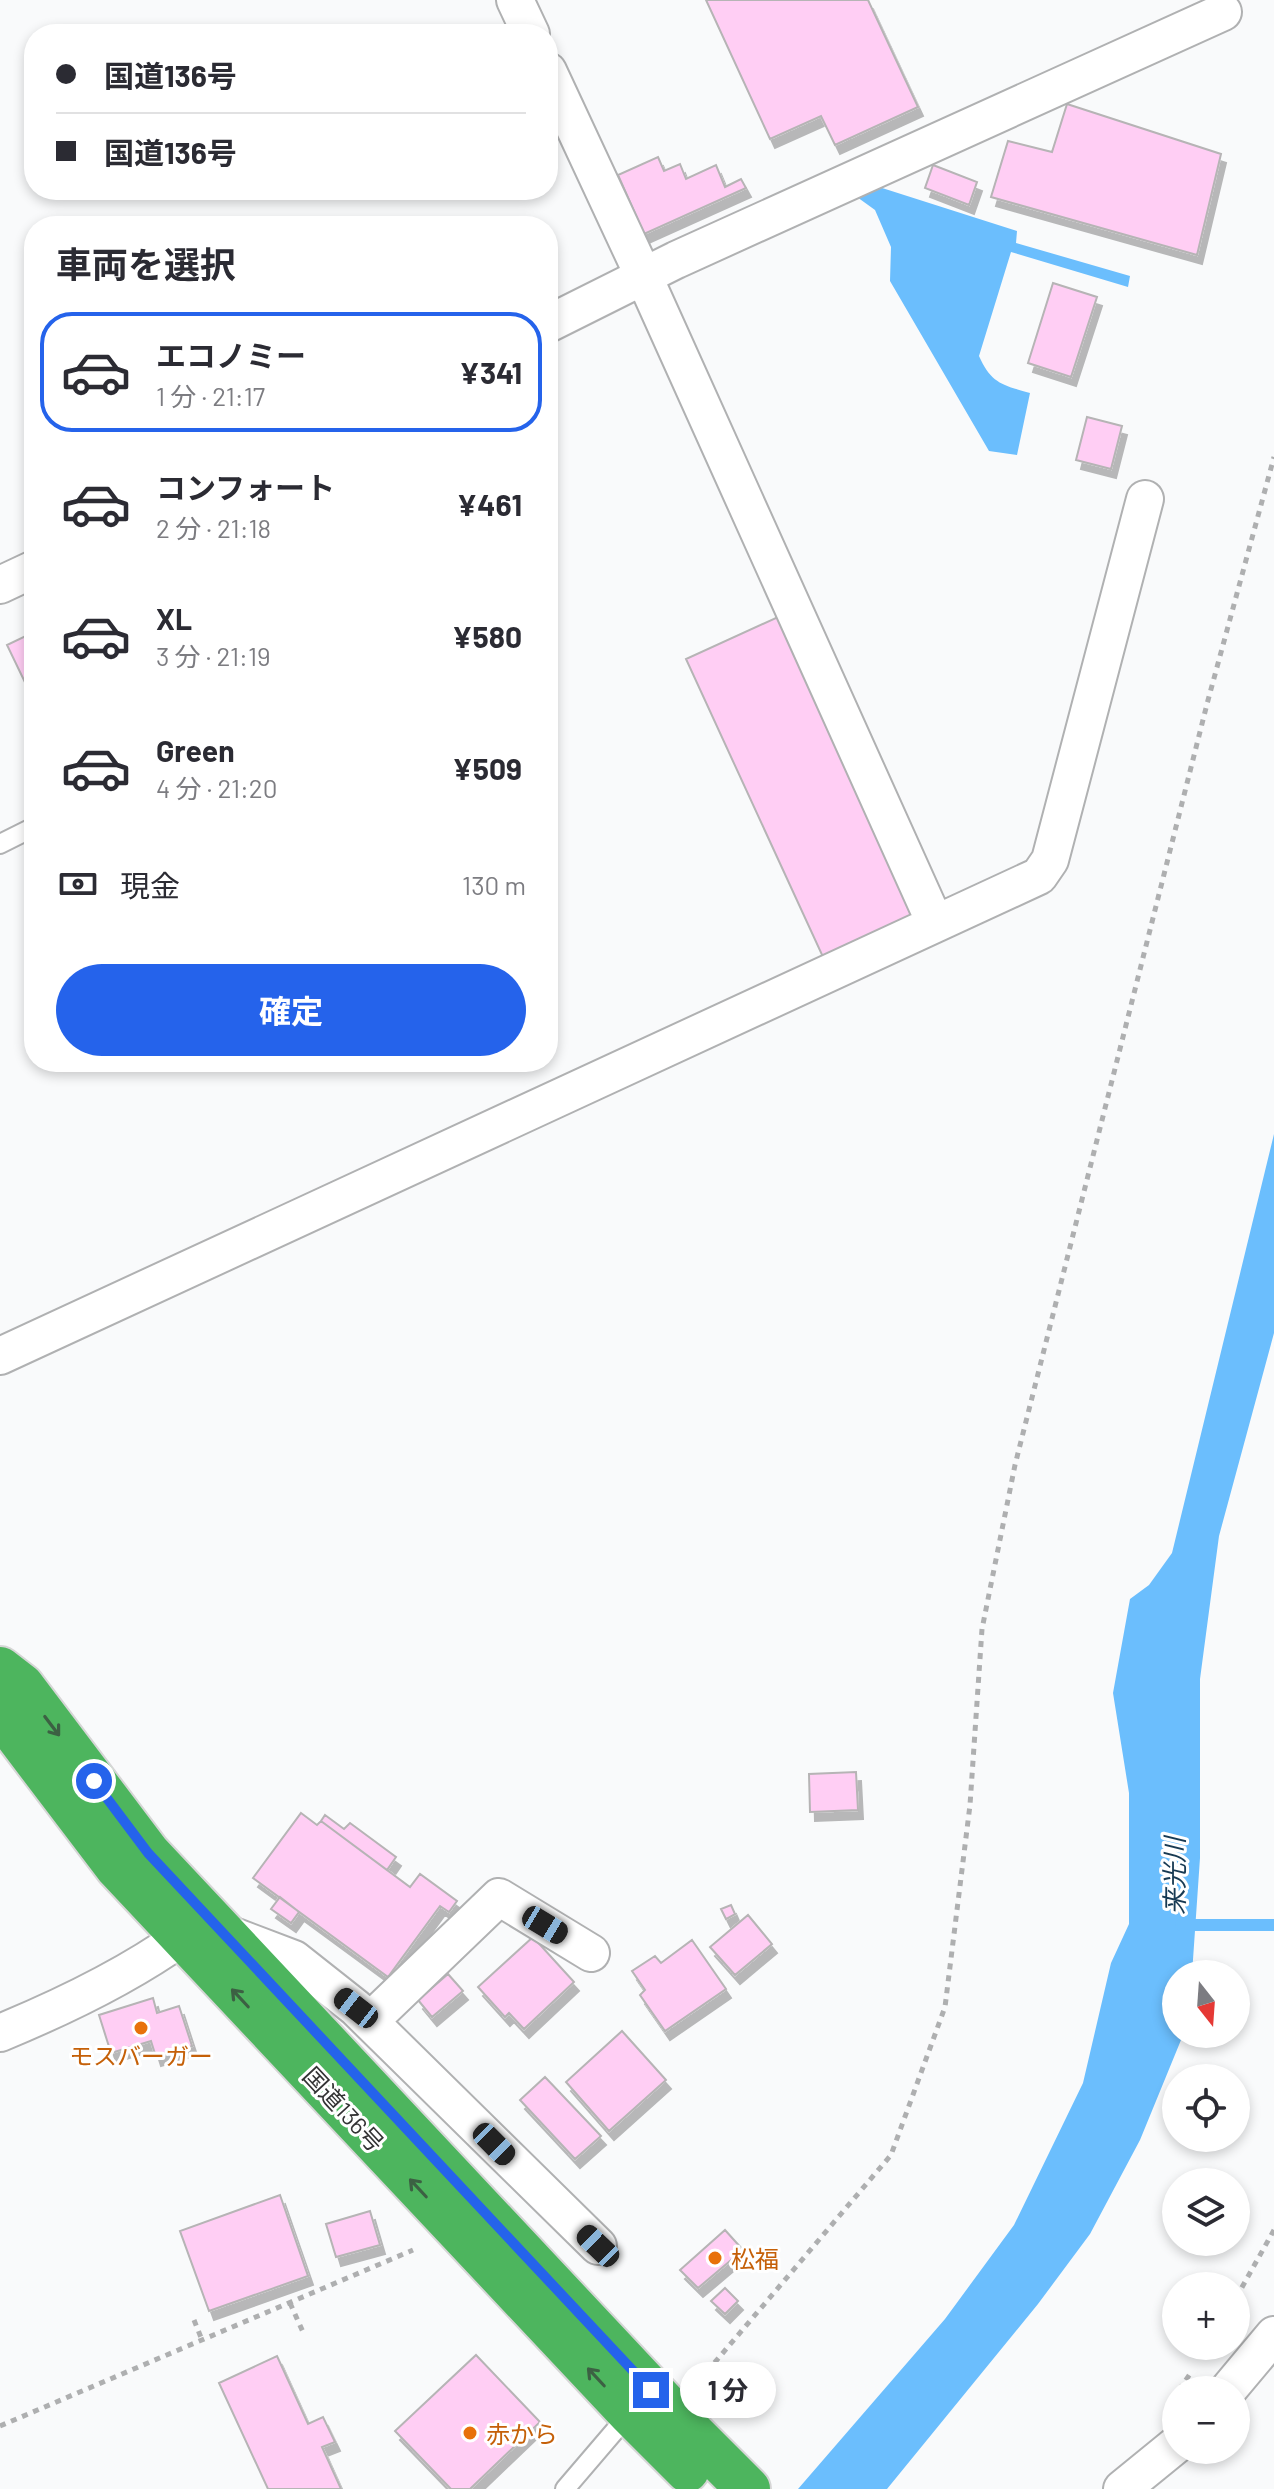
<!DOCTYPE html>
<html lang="ja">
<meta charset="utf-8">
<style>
body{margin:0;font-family:Barlow,"Noto Sans JP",sans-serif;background:#f2f2f3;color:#2b2b33;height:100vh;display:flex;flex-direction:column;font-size:30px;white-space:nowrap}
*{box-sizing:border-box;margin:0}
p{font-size:26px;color:#7c7c81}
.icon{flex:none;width:44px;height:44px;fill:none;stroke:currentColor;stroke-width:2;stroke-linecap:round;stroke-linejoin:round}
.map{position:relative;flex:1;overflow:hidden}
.panel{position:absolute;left:24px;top:216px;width:534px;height:856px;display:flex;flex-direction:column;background:#fff;border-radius:32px;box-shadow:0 4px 12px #0003}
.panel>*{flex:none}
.top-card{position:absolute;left:24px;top:24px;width:534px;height:176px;border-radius:32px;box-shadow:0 4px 12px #0003;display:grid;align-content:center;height:176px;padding:0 32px;background:#fff}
.needle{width:52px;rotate:163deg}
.fabs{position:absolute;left:1162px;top:1960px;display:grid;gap:16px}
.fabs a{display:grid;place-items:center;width:88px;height:88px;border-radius:50%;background:#fff;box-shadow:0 4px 12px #0003;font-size:40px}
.end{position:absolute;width:36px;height:36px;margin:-18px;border:10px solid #2563eb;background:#fff;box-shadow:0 0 0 4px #fff}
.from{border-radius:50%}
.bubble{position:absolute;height:56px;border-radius:28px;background:#fff;box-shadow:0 4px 12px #0003;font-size:26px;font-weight:700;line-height:56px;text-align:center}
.car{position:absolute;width:24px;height:48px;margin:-24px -12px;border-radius:10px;box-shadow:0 0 6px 2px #0007;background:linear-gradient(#222 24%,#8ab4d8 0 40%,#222 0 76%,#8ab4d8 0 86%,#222 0)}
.top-card b{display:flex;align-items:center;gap:28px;height:76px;font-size:30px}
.top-card b+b{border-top:2px solid #e1e1e2}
.top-card i{width:20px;height:20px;background:#2b2b33}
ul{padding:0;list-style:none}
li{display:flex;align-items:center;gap:24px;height:120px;margin:0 16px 12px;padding:0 16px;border:4px solid transparent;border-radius:32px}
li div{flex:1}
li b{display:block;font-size:30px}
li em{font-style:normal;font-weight:700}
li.active{border-color:#2563eb}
li>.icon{width:72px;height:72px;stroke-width:1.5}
h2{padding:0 32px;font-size:36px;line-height:96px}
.pay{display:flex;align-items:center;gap:20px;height:88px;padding:0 32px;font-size:30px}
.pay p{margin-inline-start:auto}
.button{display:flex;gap:16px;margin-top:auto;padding:16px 32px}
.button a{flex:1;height:92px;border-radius:48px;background:#2563eb;color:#fff;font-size:32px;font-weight:700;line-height:92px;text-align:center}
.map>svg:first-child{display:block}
</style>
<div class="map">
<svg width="1274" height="2489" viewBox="0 0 1274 2489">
<defs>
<filter id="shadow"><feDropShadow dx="5" dy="9" stdDeviation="0" flood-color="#0004"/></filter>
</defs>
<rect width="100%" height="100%" fill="#f9fafb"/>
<path fill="#6bbefd" d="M879,187l138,44 -1,12 114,33 -2,11 -117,-35 -32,104c12,27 23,29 51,37l-13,62 -28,-4 -99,-170 1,-34 -16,-37 -18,-13z
M1274,1134v199l-55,203 -19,143v179l-8,116h-16v60h6l-1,6 -41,100 -50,94 -52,70 -151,185h-89l147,-170 69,-94 69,-142 28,-120 18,-39v-131l-16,-100 17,-94 19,-14 23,-32z"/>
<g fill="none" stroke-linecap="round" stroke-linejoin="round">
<path stroke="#6bbefd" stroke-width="12" d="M1181,1925h93"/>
</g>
<path fill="#ffcef4" stroke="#b6b4b5" stroke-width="2" filter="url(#shadow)" d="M706,0h162l50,107 -83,38 -14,-29 -51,23z
M1067,104l154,50 -24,101 -206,-58 17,-56 44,11z
M658,157l6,14 16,-7 6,15 30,-14 9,22 16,-8 5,9 -102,46 -26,-59z
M933,165l44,17 -8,23 -44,-17z
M1053,283l44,14 -26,80 -43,-14z
M1087,417l35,9 -11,43 -35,-9z
M778,617l136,297 -91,43 -137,-298z
M34,632v69l-27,-56z
M856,1772l2,38 -48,2 -1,-38z
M301,1813l16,12 4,-4 89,66 10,-13 37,27 -8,11 -9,-6 -52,71 -135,-99z
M325,1815l19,14 6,-6 46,34 -9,13 -66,-49z
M280,1897l19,15 -8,11 -20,-14z
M731,1905l4,9 -9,5 -5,-10z
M748,1915l24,29 -37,31 -25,-28z
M533,1937l41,45 -50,47 -15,-16 -4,4 -27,-30z
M692,1940l34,49 -61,42 -25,-36 5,-5 -13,-19 23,-15 6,7z
M448,1974l15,17 -31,26 -14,-17z
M153,1998l4,15 22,-7 13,40 -36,11 -5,-16 -40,12 -12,-38z
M622,2031l44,49 -57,51 -43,-49z
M545,2077l56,59 -26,23 -55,-59z
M280,2195l28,81 -99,35 -29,-80z
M370,2211l10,34 -44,12 -10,-33z
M725,2230l18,20 -45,38 -18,-18z
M725,2288l13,13 -13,13 -14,-13z
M476,2355l64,67 -70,67h-19l-56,-58z
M277,2356l31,68 15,-7 12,25 -13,5 19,42h-73l-49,-106z"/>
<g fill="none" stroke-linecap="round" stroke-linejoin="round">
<g stroke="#b0b1b2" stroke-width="22">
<path id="lane" d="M0,844l34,-17
M565,2489l65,-76"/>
</g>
<g stroke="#b0b1b2" stroke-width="40">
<path id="street" d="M515,0l16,34
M548,71l96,206 291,646
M548,324l128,-64 547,-248
M0,585l34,-16
M0,1356l1039,-480 11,-16 95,-361
M223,1932l71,27 62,49 242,238
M370,2021l129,-124 92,56
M0,2033c63,-26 126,-56 182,-96
M1228,2390l46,-55
M1122,2489l54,-44"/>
</g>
<g stroke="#d6d6d6" stroke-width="48">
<path id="highway" d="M0,1669l22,17 126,167 541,577 59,59
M0,1713l117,154 513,546 57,57"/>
</g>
<path stroke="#aeafb0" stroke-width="5" stroke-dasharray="6 6" stroke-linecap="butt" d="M1236,2298l38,-68
M290,2303l13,29
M194,2320l8,20
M699,2381l192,-226 54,-148 25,-202 12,-176 33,-164 192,-761 67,-247
M1179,2390l11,-16
M1168,2407l8,-12
M0,2426l413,-176"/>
<use href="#lane" stroke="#fff" stroke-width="18"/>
<use href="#street" stroke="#fff" stroke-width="36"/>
<use href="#highway" stroke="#4db55e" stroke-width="44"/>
</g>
<defs><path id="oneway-shaft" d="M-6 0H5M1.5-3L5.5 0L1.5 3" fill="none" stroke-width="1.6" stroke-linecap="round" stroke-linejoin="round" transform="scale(2)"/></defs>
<g stroke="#3c6043">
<use href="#oneway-shaft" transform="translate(52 1726) rotate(53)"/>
<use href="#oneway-shaft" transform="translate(240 1998) rotate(-133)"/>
<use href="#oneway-shaft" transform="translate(418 2188) rotate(-133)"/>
<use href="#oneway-shaft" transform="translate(596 2377) rotate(-133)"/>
</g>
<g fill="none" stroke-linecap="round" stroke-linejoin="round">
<path stroke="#2563eb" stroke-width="10" d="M94,1781l54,72 503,537"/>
</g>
<g fill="#e8710a" stroke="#fff" stroke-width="3">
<circle cx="141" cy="2028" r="8"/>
<circle cx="715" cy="2258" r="8"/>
<circle cx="470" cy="2433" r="8"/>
</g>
<g text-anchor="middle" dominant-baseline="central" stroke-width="6" stroke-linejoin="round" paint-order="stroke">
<g font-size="24" fill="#c56008" stroke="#fff" text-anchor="start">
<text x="141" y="2055" text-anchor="middle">モスバーガー</text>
<text x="731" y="2258">松福</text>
<text x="486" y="2433">赤から</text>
</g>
<g font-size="24" fill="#333334" stroke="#fff">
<text transform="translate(344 2109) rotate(47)">国道136号</text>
</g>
<g font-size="26" font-style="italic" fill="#173a53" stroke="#fff">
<text transform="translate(1173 1876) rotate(-90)">来光川</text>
</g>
</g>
</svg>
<div class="fabs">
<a><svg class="needle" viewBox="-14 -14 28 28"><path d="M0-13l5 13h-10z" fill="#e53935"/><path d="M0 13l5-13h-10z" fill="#7c7c81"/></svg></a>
<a><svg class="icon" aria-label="locate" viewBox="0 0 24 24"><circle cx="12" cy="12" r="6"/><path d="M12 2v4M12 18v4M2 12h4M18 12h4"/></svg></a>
<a><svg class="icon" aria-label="layers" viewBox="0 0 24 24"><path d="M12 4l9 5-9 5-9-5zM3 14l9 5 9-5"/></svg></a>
<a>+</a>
<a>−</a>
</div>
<i class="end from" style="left:94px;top:1781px"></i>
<i class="end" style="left:651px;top:2390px"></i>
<div class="bubble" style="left:680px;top:2362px;width:96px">1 分</div>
<i class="car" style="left:545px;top:1925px;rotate:121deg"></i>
<i class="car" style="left:356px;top:2008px;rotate:308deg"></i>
<i class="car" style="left:494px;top:2144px;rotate:135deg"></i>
<i class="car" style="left:598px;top:2246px;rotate:314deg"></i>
<div class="top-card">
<b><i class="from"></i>国道136号</b>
<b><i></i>国道136号</b>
</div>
<section class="panel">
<h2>車両を選択</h2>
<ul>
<li class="active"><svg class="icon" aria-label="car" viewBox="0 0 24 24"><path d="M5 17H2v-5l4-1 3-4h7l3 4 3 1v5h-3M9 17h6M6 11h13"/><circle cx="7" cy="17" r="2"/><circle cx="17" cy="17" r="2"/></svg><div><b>エコノミー</b><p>1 分 · 21:17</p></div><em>¥341</em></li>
<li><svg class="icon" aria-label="car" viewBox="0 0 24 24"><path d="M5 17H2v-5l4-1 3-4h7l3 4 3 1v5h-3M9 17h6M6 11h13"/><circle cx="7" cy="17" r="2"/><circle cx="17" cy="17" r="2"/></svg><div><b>コンフォート</b><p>2 分 · 21:18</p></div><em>¥461</em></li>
<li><svg class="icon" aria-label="car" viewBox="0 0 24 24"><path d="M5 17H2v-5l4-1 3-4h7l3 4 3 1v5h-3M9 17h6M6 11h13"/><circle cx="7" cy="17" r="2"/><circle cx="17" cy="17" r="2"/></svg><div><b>XL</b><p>3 分 · 21:19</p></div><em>¥580</em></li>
<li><svg class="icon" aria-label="car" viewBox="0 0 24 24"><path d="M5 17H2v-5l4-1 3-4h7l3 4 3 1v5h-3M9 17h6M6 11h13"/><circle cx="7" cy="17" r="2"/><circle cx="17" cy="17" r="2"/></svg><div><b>Green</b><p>4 分 · 21:20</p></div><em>¥509</em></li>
</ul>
<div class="pay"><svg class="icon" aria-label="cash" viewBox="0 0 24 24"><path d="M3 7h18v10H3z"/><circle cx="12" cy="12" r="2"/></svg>現金<p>130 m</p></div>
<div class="button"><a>確定</a></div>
</section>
</div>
